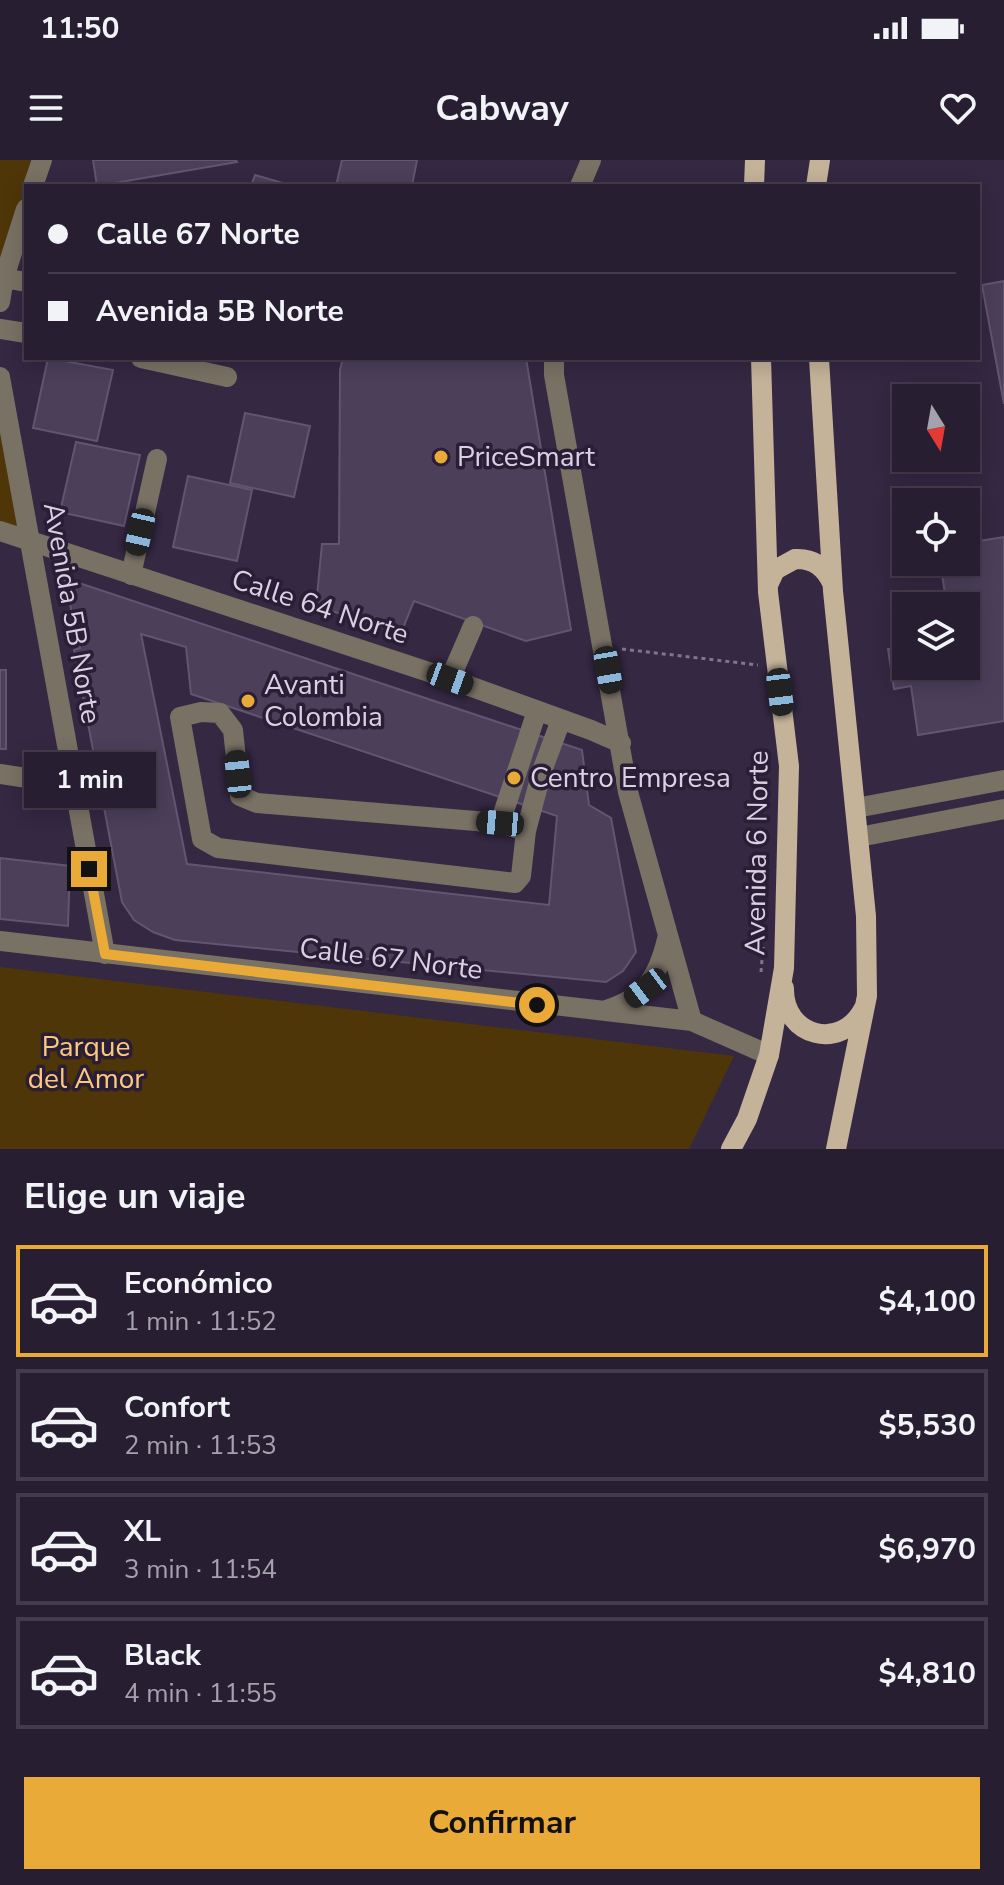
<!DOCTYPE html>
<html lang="es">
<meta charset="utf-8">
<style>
body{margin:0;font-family:"Nunito Sans",sans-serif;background:#332b3e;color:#f1f3f6;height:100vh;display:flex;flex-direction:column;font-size:30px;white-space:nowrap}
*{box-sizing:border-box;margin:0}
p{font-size:26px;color:#a4a2ac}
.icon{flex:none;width:44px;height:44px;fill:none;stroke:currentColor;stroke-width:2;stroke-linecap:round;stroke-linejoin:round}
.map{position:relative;height:989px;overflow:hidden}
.details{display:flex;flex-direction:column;background:#271e32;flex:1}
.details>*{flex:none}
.guide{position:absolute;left:24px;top:24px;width:956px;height:176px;border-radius:0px;box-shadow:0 4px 20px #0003,0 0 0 2px #433c4d;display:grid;align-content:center;height:176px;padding:0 24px;background:#271e32}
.needle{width:52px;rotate:169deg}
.tools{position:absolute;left:892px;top:224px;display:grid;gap:16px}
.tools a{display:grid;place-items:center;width:88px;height:88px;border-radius:0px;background:#271e32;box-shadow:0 4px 20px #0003,0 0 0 2px #433c4d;font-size:40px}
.end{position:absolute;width:36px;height:36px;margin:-18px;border:10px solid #eaaa38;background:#111;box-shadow:0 0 0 4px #111}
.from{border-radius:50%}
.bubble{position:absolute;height:56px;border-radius:0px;background:#271e32;box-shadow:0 4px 20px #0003,0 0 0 2px #433c4d;font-size:26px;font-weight:700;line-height:56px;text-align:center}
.car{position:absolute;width:24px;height:48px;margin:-24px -12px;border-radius:10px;box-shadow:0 0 6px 2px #0007;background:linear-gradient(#222 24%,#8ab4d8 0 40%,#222 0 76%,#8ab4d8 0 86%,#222 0)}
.guide b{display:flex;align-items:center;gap:28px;height:76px;font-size:30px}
.guide b+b{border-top:2px solid #433c4d}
.guide i{width:20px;height:20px;background:#f1f3f6}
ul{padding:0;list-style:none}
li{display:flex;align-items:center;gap:24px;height:112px;margin:0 16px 12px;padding:0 8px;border:4px solid #433c4d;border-radius:0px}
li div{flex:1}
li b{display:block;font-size:30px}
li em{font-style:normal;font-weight:700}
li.on{border-color:#eaaa38}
li>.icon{width:72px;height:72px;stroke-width:1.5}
h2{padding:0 24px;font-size:36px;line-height:96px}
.cta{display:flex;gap:16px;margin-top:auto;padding:16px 24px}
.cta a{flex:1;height:92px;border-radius:0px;background:#eaaa38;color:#111;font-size:32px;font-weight:700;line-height:92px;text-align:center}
.status{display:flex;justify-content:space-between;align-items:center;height:56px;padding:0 40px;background:#271e32;direction:ltr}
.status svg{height:22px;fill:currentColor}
header{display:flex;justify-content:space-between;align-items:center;height:104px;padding:0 24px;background:#271e32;font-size:36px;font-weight:700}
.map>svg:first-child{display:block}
</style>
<div class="status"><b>11:50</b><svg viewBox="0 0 49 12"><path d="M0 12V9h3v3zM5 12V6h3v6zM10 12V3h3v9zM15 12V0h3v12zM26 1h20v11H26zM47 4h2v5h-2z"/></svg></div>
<header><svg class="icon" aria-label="menu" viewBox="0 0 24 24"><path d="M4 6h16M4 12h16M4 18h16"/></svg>Cabway<svg class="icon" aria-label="heart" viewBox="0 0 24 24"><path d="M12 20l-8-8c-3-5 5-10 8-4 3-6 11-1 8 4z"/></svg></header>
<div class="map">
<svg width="1004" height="989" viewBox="0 0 1004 989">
<rect width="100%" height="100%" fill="#342842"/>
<path fill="#4f3609" d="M0,0h42l-16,26v23l-26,93z
M0,217l31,165 -31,-11z
M0,807l734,89 -45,93h-689z"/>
<path fill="#4b3f5a" stroke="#625572" stroke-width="2" fill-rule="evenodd" d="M93,0h143l1,2 -140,24z
M342,0h75l-5,26h-76z
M255,15l38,11h-42z
M1004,121v123l-22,-119z
M48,198l65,12 -16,71 -64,-13z
M343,198h183l45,272 -45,11 -112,-40 -13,32 -85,-27 6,-62h17l1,-174z
M245,253l65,13 -16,71 -64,-14z
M76,282l64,13 -16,71 -64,-14z
M188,316l64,14 -15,71 -64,-14z
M1004,377v184l-86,14 -7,-49 -17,3 -6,-40 18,-3v20h60v-60h-19l-7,-44h26v-19z
M64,418l518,172 7,55 22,13 25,134 -13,19 -17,11 -431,-42 -22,-8 -19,-12 -12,-18 -48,-252 6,-2zM141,474l45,13 5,47 366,122 -8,89 -362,-41z
M0,510h6v79h-6z
M0,698l70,8 -2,60 -68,-7z"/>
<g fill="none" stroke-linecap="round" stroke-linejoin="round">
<path stroke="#81778d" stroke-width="3" stroke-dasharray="4 4" stroke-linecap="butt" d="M622,489l136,16
M761,812l2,-25"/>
<path stroke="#797164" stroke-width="20" d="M33,26l9,-26
M580,26l11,-26
M4,118l22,4
M0,142l4,-24 22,-69
M0,169l26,4
M141,198l86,19
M554,198v17l74,417 64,229
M0,217l105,577
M0,371l450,148 141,51 30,13
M131,415l26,-116
M450,519l23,-53
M201,552l19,1 13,17 7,66 17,7 243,20 26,8 -5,45 -6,7 -297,-35 -16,-9 -22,-122z
M0,614l73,11
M856,648l148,-28
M500,663l37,-112
M526,671l16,-60 19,-51
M859,677l145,-28
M0,781l692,80 77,34
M606,850c39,-12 52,-33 61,-71"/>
<path stroke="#c4b299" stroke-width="20" d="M754,26l1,-26
M816,26l4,-26
M819,198l14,233 33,325 1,80 -31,153
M768,425l7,-15 20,-11c18,-1 30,8 37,24
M784,828c-1,49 58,64 80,20
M731,989l16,-30 22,-64 15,-87 5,-202 -21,-174 -7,-234"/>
</g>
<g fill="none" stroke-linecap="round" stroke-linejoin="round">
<path stroke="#eaaa38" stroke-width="10" d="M89,709l16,85 432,51"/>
</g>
<g fill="#eaaa38" stroke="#2a1e37" stroke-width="3">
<circle cx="441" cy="297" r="8"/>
<circle cx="248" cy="541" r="8"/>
<circle cx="514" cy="618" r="8"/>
</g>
<g text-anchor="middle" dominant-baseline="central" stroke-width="7" stroke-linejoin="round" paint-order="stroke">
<g font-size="28" fill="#d8d1e2" stroke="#2a1e37" text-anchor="start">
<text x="457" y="297">PriceSmart</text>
<text x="264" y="525">Avanti<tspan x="264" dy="32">Colombia</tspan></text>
<text x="530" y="618">Centro Empresa</text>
</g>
<g font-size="28" fill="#d8d1e2" stroke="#2a1e37">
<text transform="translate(320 447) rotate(18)">Calle 64 Norte</text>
<text transform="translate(72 453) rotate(80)">Avenida 5B Norte</text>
<text transform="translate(757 693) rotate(-89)">Avenida 6 Norte</text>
<text transform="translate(391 799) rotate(7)">Calle 67 Norte</text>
</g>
<g font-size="28" fill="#fac97d" stroke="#2a1e37">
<text x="86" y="887">Parque<tspan x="86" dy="32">del Amor</tspan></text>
</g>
</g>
</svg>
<div class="tools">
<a><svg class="needle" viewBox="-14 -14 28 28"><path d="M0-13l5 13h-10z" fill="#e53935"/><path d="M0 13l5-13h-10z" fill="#a4a2ac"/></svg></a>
<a><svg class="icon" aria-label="locate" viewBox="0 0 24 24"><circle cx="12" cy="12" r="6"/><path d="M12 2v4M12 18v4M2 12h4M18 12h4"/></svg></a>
<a><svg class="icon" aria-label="layers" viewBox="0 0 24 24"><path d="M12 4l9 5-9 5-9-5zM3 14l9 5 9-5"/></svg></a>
</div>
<i class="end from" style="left:537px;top:845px"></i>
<i class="end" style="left:89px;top:709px"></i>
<div class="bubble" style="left:24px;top:592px;width:132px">1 min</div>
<i class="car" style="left:140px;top:372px;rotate:193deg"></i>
<i class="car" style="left:608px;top:510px;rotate:170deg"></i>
<i class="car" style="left:450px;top:519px;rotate:110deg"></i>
<i class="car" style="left:780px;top:532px;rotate:173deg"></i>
<i class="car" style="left:238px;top:614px;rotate:354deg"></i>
<i class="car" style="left:500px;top:663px;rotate:275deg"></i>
<i class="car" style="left:646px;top:828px;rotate:233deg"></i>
<div class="guide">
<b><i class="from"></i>Calle 67 Norte</b>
<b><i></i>Avenida 5B Norte</b>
</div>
</div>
<section class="details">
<h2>Elige un viaje</h2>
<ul>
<li class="on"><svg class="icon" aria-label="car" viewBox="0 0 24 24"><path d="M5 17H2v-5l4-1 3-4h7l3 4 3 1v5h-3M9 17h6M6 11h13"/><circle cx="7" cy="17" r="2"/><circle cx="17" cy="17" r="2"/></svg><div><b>Económico</b><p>1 min · 11:52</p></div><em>$4,100</em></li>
<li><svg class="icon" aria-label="car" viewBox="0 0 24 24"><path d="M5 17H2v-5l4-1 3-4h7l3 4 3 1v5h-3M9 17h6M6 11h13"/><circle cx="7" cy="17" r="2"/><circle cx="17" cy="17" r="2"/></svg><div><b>Confort</b><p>2 min · 11:53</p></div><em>$5,530</em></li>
<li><svg class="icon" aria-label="car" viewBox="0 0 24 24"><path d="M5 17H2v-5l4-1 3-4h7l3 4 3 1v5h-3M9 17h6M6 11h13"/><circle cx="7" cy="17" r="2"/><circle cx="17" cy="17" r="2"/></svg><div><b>XL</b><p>3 min · 11:54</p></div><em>$6,970</em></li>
<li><svg class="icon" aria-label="car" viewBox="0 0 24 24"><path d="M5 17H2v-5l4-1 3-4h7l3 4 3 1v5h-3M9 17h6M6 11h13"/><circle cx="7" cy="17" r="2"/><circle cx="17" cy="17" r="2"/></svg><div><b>Black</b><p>4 min · 11:55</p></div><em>$4,810</em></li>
</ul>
<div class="cta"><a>Confirmar</a></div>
</section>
